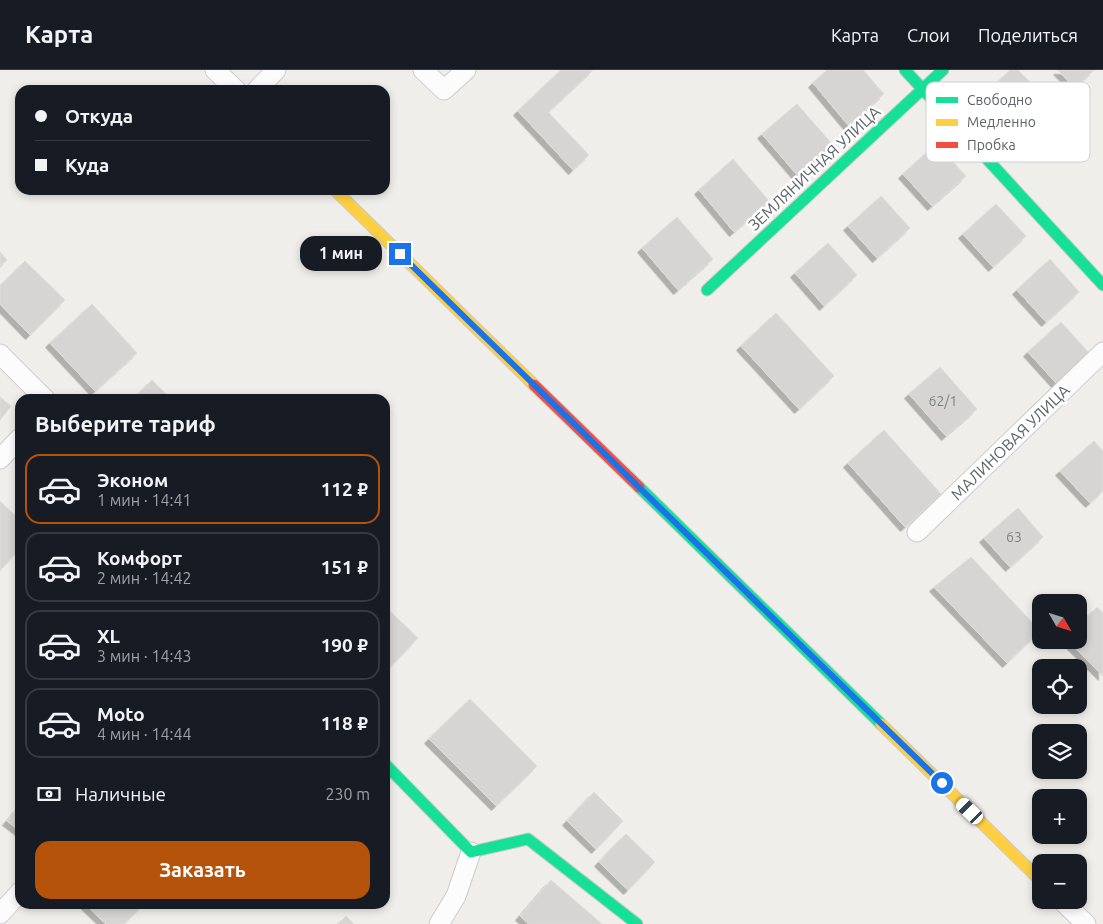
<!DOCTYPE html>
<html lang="ru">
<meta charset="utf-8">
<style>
body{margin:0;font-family:Ubuntu,sans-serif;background:#242831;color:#f1f3f6;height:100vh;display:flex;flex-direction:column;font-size:19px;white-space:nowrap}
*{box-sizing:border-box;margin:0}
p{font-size:16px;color:#9ea1a6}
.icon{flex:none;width:28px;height:28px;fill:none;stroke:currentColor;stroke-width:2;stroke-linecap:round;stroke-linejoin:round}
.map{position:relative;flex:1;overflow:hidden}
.sheet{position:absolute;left:15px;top:324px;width:375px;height:515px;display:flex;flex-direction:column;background:#171b24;border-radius:15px;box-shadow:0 2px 8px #0003}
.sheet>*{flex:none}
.top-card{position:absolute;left:15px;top:15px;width:375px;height:110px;border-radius:15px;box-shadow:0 2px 8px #0003;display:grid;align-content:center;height:110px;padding:0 20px;background:#171b24}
.needle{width:32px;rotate:129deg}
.controls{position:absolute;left:1032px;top:524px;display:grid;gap:10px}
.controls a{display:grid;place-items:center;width:55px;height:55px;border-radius:10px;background:#171b24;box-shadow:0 2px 8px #0003;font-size:25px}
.end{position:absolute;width:22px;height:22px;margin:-11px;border:6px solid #1a73e8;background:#fff;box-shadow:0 0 0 2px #fff}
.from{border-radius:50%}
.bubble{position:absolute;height:35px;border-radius:15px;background:#171b24;box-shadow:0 2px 8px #0003;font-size:16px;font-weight:600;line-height:35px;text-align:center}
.car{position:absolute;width:15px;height:30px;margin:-15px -8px;border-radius:6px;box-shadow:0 0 4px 1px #0007;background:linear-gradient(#fff 24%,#345 0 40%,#fff 0 76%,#345 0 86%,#fff 0)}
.top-card b{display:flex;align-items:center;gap:18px;height:48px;font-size:19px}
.top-card b+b{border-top:1px solid #363941}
.top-card i{width:12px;height:12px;background:#f1f3f6}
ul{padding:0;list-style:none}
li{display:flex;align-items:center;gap:15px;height:70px;margin:0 10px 8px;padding:0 10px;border:2px solid #363941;border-radius:15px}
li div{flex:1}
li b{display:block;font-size:19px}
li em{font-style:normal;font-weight:600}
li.current{border-color:#b45309}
li>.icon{width:45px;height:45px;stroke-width:1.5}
h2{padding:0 20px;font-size:22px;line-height:60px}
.pay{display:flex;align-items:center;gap:12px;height:55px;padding:0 20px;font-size:19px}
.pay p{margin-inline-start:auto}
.action{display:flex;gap:10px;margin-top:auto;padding:10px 20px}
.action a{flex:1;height:58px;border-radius:15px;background:#b45309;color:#fff;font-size:20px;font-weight:600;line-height:58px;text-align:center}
header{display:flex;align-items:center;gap:30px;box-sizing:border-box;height:70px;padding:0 25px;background:#171b24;border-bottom:1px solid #363941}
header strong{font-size:24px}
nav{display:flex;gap:28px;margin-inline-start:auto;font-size:18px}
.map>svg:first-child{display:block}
</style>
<header>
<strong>Карта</strong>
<nav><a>Карта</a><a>Слои</a><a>Поделиться</a></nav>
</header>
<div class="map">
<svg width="1103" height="854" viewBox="0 0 1103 854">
<defs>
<filter id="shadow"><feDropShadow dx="-4.5" dy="4.5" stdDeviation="0" flood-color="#0004"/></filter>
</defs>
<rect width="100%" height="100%" fill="#efeeea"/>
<path fill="#d6d5d3" stroke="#deddd9" filter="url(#shadow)" d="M561,0h32l-45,42 41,43 -16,15 -55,-59z
M827,0h36l21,24 -36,31 -35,-42z
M1010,0h8l47,47 -36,35 -22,-23 6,-6 -28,-28z
M1058,0h36l-19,18z
M797,34l36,41 -35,31 -36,-42z
M936,74l30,32 -34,30 -29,-32z
M733,89l36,42 -35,31 -35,-42z
M881,126l29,32 -33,30 -29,-32z
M996,134l30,32 -33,31 -30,-33z
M677,147l36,42 -35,31 -36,-42z
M828,173l29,32 -33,31 -29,-33z
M0,182l7,8 -7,6z
M1050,189l29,33 -33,30 -29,-32z
M25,191l40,39 -35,35 -30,-31v-18z
M92,234l45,49 -42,38 -45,-48z
M776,243l58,63 -35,33 -58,-63z
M1061,252l29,32 -33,30 -29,-32z
M940,297l37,42 -31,27 -37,-42z
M152,310l19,19h-38z
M0,327l11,9 -11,14z
M884,360l57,64 -36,33 -57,-64z
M1094,371l9,10v40l-13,12 -30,-32z
M0,431l20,19v29l-20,21z
M1018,438l25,29 -33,30 -26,-29z
M971,487l69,74 -33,32 -73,-76z
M1097,537l6,6v63l-36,-36h12v-15z
M389,540l29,28 -27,28 -6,-5v-47z
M470,629l67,67 -41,40 -67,-67z
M594,722l29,29 -27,28 -29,-28z
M20,736v25l-13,-10z
M626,764l29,28 -27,28 -29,-28z
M551,810l51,44h-73l-9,-8z
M85,834h59l-20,20h-18z
M346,846l8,8h-16z"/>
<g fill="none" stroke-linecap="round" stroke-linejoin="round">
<g stroke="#cbcccc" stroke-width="21">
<path id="street" d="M215,0l21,20
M423,0l21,20 22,-20
M257,20l19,-20
M0,284l45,45
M0,389l20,-21
M917,462l186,-180
M1061,830l25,24
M0,844l20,-22
M439,854l17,-28 15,-44"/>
</g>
<g stroke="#cacacb" stroke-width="13">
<path id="fast" d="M905,0l198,215
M707,220l236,-220
M639,417l242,237
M385,694l86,88 57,-13 109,85"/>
</g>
<g stroke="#cacacb" stroke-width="13">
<path id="slow" d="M335,120l199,195
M881,654l160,157"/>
</g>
<g stroke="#cacacb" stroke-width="13">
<path id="jam" d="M534,315l105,102"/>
</g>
<use href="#street" stroke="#fdfcfc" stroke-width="19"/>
<use href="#fast" stroke="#16e098" stroke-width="11"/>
<use href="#slow" stroke="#ffcf43" stroke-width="11"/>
<use href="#jam" stroke="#f24e42" stroke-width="11"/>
</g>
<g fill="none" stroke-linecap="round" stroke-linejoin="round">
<path stroke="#1a73e8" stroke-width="6" d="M400,184l542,529"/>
</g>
<g text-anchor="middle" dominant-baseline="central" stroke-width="5" stroke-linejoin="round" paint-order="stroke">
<g font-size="14" fill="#7e8184">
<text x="943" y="331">62/1</text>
<text x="1014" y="467">63</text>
</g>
<g font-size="16" fill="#5f6368" stroke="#fff">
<text transform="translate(814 98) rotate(-43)">ЗЕМЛЯНИЧНАЯ УЛИЦА</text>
<text transform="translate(1010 372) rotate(-44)">МАЛИНОВАЯ УЛИЦА</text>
</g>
</g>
<rect x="926" y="12" width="164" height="80" rx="8" fill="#fff" stroke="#cfd0d2" stroke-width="1"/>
<rect x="936" y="27" width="22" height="6" fill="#16e098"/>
<rect x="936" y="49" width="22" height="7" fill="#ffcf43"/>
<rect x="936" y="72" width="22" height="6" fill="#f24e42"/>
<g font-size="14" fill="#5f6368">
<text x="967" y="35">Свободно</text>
<text x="967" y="57">Медленно</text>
<text x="967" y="80">Пробка</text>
</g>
</svg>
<div class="controls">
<a><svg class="needle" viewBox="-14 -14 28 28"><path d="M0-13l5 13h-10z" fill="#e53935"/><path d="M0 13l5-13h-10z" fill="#9ea1a6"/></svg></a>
<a><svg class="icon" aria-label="locate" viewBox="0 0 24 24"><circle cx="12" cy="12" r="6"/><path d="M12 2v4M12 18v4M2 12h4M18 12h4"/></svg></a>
<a><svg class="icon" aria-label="layers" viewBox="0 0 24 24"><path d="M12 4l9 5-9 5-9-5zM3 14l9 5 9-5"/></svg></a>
<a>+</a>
<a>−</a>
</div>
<i class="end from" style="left:942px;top:713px"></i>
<i class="end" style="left:400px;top:184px"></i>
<div class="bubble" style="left:300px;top:166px;width:82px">1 мин</div>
<i class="car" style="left:970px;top:741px;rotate:314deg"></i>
<div class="top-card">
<b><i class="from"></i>Откуда</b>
<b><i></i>Куда</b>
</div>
<section class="sheet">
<h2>Выберите тариф</h2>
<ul>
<li class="current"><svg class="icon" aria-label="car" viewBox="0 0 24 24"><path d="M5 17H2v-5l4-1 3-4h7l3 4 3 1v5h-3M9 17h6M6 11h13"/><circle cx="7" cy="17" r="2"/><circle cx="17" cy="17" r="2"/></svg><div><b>Эконом</b><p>1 мин · 14:41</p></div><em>112 ₽</em></li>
<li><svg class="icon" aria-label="car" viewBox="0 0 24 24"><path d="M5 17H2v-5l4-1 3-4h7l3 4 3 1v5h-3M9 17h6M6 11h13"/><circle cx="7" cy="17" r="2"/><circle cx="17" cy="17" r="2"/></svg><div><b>Комфорт</b><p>2 мин · 14:42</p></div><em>151 ₽</em></li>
<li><svg class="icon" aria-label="car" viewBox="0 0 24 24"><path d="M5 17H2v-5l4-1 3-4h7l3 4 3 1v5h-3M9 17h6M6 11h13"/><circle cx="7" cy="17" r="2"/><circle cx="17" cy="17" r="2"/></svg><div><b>XL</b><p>3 мин · 14:43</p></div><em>190 ₽</em></li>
<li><svg class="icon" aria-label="car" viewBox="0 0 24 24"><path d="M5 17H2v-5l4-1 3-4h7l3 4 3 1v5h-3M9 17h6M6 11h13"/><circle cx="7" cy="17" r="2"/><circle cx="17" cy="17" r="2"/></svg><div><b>Moto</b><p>4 мин · 14:44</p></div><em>118 ₽</em></li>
</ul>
<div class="pay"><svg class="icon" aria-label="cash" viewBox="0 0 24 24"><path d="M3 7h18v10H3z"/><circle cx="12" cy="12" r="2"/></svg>Наличные<p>230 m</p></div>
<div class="action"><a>Заказать</a></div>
</section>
</div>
